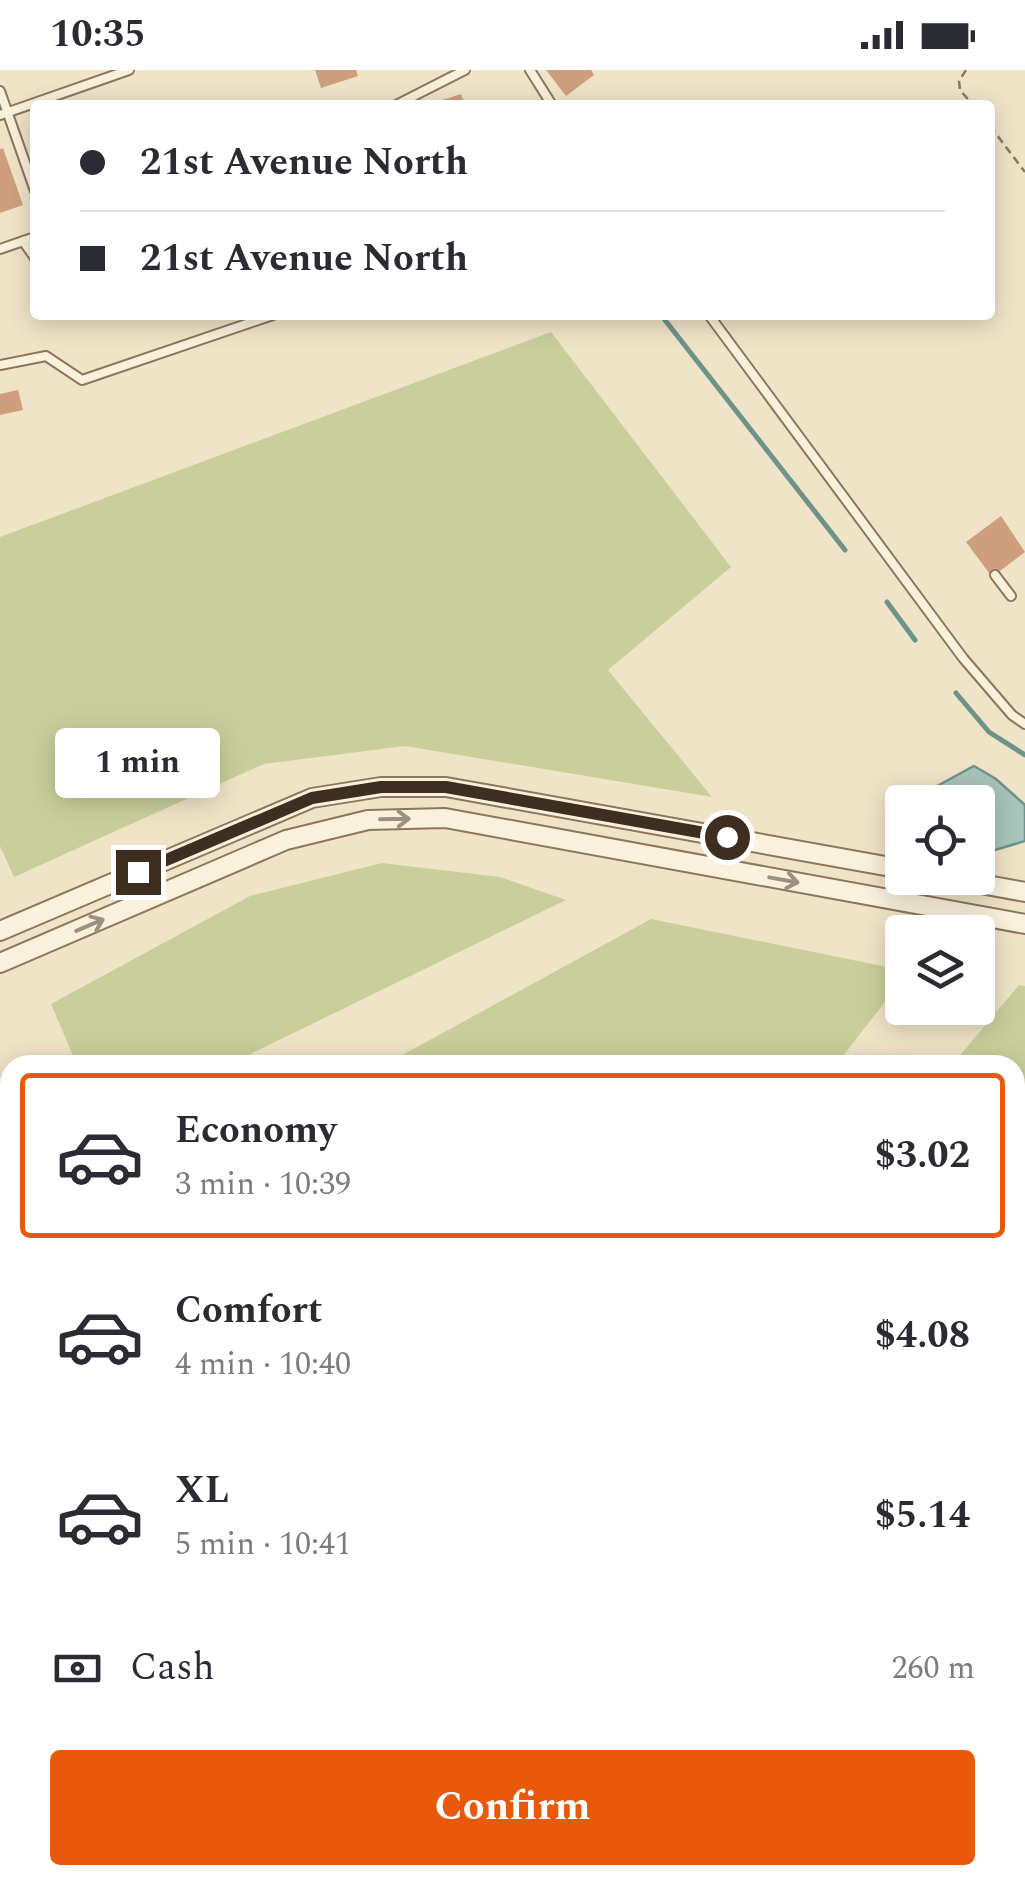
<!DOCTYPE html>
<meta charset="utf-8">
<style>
body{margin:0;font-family:Spectral,serif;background:#f7f7f7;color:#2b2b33;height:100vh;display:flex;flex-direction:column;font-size:38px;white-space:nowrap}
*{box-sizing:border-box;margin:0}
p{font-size:32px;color:#7c7c81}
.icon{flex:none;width:55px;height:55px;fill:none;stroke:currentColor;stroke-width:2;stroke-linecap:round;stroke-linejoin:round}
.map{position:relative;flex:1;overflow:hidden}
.drawer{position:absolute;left:0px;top:985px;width:1025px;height:830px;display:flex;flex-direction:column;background:#fff;border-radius:30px 30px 0 0;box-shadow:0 5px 25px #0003}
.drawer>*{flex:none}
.top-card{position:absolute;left:30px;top:30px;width:965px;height:220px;border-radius:10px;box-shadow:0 5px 25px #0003;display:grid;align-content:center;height:220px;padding:0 50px;background:#fff}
.tools{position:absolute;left:885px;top:715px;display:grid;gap:20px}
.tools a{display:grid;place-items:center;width:110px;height:110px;border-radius:10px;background:#fff;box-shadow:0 5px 25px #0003;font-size:50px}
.end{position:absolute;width:45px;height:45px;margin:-22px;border:12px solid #3d2e20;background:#fff;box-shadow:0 0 0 5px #fff}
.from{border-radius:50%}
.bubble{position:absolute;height:70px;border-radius:10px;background:#fff;box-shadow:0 5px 25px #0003;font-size:32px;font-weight:700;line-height:70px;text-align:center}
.top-card b{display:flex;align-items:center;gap:35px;height:95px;font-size:38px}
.top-card b+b{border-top:2px solid #e1e1e2}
.top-card i{width:25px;height:25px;background:#2b2b33}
ul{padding:18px 0 0;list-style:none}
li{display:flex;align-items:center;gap:30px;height:165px;margin:0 20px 15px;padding:0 30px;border:5px solid transparent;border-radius:10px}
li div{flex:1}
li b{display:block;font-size:38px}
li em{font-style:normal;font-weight:700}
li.current{border-color:#ea580c}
li>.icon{width:90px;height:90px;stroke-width:1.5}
.pay{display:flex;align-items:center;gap:25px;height:110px;padding:0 50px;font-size:38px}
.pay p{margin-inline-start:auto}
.button{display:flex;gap:20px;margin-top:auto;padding:20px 50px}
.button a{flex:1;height:115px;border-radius:10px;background:#ea580c;color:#fff;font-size:40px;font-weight:700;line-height:115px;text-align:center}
.status{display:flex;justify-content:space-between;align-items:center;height:70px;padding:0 50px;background:#fff;direction:ltr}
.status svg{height:28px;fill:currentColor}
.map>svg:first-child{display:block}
</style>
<div class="status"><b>10:35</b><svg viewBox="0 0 49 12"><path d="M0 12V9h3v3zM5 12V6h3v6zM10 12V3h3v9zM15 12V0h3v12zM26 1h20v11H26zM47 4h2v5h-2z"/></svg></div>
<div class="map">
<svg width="1025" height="1815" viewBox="0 0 1025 1815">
<rect width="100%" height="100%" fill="#f0e4c8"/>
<path fill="#c9cf9b" d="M551,262l180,235 -123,103 104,127 -307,-51 -141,18 -250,113 -14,-31v-309z
M382,793l118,14 66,23 -338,165h-151l-26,-61 199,-108z
M651,849l251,51v10l-66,85h-452z
M1019,915l6,1v445l-10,4v-370h-63z
M1025,1432v105l-10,4v-105z
M45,1805h65l8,10h-76z"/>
<path fill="#a9c4bc" stroke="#6f938a" stroke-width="2.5" d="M974,696l22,13 29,26v36l-30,9 -17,-1v-47h-70z"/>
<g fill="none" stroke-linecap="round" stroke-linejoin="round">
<path stroke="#6f938a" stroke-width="5" d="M661,245l184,235
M887,532l28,38
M956,623l33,39 36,23"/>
</g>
<path fill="#cf9f7d" d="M315,0h41l2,6 -37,12z
M546,0h45l3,5 -28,21z
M461,24l4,11h-35v-1z
M3,78l20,57 -23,8v-64z
M18,320l5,20 -23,5v-21z
M1001,446l24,36 -33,25 -26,-35z
M4,1477l6,24 -10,3v-26z
M10,1627v37l-4,2 -6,-36z
M10,1680v48h-1l-9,-31v-14z"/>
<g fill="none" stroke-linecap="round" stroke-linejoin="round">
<g stroke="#8d765c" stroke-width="12">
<path id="service" d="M530,0l22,35
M0,21l35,100
M396,35l69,-35
M0,45l129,-45
M23,171l12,17
M0,179l35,-12
M709,245l254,343 49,57 13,9
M0,295l46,-9 36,24 191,-65
M995,505l16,21"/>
</g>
<g stroke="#8d765c" stroke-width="19">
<path id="minor" d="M1015,1744l10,8"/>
</g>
<g stroke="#8d765c" stroke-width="22">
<path id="tertiary" d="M948,808l77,14
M0,861l312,-133 69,-11h65l456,82
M0,893l286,-123 82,-20 77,-2 580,106"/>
</g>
<g stroke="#5b4430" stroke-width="30">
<path id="trunk" d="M1015,1632l10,-4
M1015,1673l10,-4
M537,1815l28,-10
M644,1815l26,-10"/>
</g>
<path stroke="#8d765c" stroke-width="2.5" stroke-dasharray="8 5" stroke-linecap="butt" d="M966,0l-7,11 1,9 13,15
M990,56l35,46
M7,1383l3,7
M0,1451l10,4
M0,1573l10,-3
M0,1627l10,-3
M122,1805l7,10
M154,1805l6,10
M318,1805l1,3
M35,1815l3,-10
M239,1815l8,-10
M308,1815l-2,-6 9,-4"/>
<use href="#service" stroke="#faf1dc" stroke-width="8"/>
<use href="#minor" stroke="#faf1dc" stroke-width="14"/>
<use href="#tertiary" stroke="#faf1dc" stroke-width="18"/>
<use href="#trunk" stroke="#eabe7c" stroke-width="25"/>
</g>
<defs><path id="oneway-shaft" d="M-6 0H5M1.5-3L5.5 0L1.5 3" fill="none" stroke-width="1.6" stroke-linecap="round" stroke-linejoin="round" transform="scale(2.5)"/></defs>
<g stroke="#9c907e">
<use href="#oneway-shaft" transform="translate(395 749) rotate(-1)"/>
<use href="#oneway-shaft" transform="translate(784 810) rotate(10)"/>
<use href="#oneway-shaft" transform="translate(90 855) rotate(-23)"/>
</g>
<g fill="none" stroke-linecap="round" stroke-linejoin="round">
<path stroke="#3d2e20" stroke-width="12" d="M138,802l174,-74 69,-11h65l281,50"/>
</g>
</svg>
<div class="tools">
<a><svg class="icon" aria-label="locate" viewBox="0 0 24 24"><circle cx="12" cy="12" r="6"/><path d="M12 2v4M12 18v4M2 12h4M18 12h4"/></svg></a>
<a><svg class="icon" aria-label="layers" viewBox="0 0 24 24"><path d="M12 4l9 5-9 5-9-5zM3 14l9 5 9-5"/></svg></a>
</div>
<i class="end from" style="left:727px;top:767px"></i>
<i class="end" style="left:138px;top:802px"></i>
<div class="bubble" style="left:55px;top:658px;width:165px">1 min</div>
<div class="top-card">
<b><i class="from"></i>21st Avenue North</b>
<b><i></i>21st Avenue North</b>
</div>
<section class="drawer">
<ul>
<li class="current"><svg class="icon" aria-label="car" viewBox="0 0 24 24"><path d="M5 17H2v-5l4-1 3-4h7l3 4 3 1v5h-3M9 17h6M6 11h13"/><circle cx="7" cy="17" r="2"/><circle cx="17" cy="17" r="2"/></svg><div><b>Economy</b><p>3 min · 10:39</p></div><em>$3.02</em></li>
<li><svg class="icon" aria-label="car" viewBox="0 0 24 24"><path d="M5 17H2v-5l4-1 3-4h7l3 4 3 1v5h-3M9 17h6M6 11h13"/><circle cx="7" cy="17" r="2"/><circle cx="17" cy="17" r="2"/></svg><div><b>Comfort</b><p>4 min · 10:40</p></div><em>$4.08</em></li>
<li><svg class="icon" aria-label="car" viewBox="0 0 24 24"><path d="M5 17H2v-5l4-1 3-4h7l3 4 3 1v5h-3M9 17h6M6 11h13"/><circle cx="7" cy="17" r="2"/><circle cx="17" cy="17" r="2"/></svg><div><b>XL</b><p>5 min · 10:41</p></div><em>$5.14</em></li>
</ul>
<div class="pay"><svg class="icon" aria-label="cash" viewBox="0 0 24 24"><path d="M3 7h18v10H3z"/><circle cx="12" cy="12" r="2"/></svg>Cash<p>260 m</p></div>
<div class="button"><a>Confirm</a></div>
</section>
</div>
